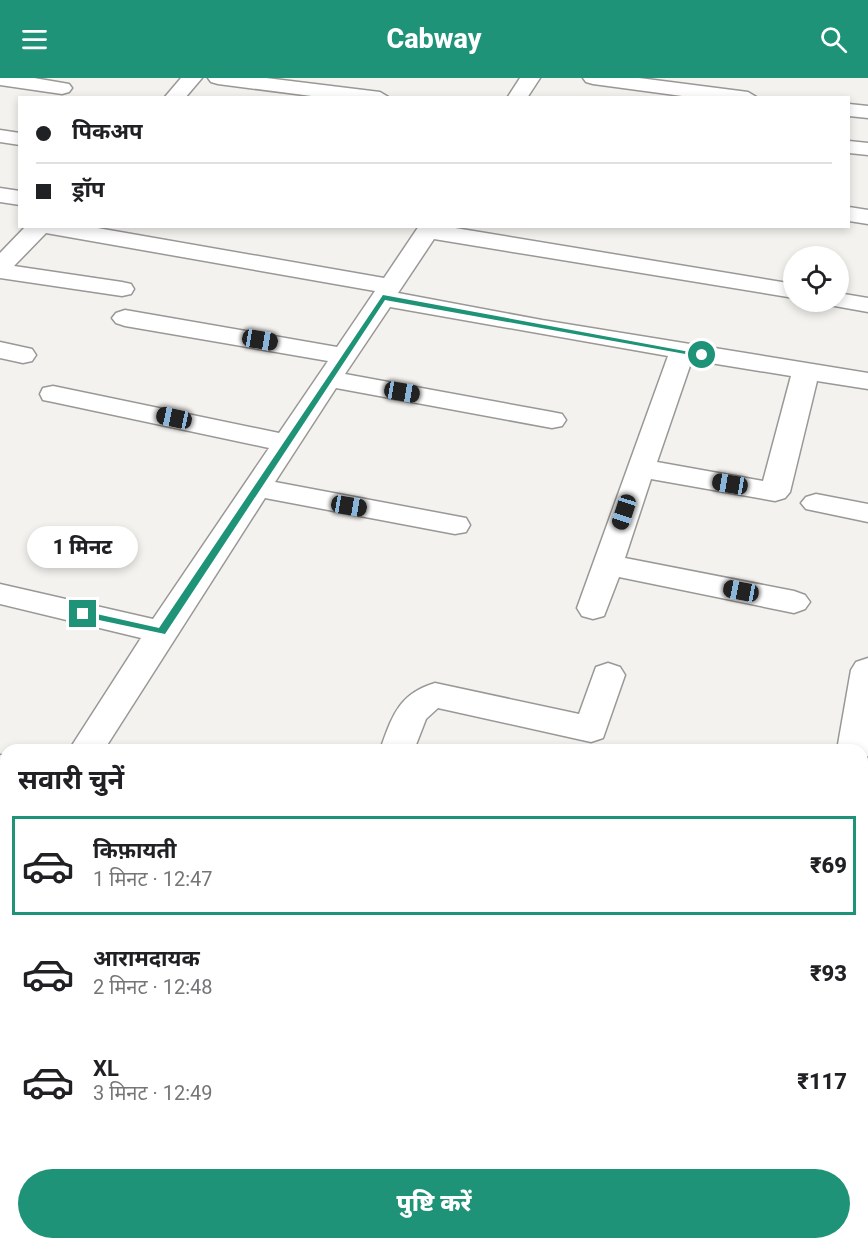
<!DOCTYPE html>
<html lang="hi">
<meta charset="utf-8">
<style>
body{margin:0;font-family:Roboto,"Noto Sans Devanagari",sans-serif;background:#f6f6f6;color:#202124;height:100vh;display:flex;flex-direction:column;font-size:22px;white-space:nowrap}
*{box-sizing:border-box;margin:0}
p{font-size:20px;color:#757577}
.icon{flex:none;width:33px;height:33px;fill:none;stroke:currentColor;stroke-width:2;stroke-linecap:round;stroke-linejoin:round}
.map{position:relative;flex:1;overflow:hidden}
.panel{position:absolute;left:0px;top:666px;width:868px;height:506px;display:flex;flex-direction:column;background:#fff;border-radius:18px 18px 0 0;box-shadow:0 3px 9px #0003}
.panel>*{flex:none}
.guide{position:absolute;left:18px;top:18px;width:832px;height:132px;border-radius:0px;box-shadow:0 3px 9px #0003;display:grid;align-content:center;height:132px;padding:0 18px;background:#fff}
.fabs{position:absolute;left:783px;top:168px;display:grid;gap:12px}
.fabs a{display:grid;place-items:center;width:66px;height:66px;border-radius:50%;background:#fff;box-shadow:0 3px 9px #0003;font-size:30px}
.end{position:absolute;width:27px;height:27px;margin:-14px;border:8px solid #1e9377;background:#fff;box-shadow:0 0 0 3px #fff}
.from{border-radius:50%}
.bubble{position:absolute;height:42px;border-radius:21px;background:#fff;box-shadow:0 3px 9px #0003;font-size:20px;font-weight:800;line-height:42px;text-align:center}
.car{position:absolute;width:18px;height:36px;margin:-18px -9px;border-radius:8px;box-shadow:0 0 4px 2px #0007;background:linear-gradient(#222 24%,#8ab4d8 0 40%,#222 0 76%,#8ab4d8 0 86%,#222 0)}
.guide b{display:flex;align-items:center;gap:21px;height:57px;font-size:22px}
.guide b+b{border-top:2px solid #e0e0e0}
.guide i{width:15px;height:15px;background:#202124}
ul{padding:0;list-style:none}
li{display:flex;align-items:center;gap:18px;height:99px;margin:0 12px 9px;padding:0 6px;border:3px solid transparent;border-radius:0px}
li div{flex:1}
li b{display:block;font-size:22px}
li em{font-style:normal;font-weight:800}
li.current{border-color:#1e9377}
li>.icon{width:54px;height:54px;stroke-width:1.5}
h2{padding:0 18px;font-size:27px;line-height:72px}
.action{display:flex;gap:12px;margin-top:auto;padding:12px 18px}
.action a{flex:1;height:69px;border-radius:36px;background:#1e9377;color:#fff;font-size:24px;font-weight:800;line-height:69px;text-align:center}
header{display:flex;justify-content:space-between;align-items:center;height:78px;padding:0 18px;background:#1e9377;color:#fff;font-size:27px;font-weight:800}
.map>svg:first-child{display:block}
</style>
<header><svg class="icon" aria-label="menu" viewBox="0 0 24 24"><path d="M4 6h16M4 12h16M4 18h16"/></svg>Cabway<svg class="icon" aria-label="search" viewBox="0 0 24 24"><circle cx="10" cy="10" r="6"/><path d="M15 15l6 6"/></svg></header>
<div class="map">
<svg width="868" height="1171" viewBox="0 0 868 1171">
<rect width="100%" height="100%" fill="#f3f2ef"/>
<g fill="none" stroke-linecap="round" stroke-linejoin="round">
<g stroke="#9a9896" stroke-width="3">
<path id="minor" d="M0,0h34l35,6 3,4 -3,4 -7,2 -62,-9z
M181,0h21l-17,20h-21z
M208,0h58l114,14 10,6h-63l-109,-14 -7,-2z
M520,0h20l-13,20h-20z
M583,0h56l109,14 10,6h-61l-104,-14 -7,-2z
M849,26l19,2v12l-19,-2z
M0,52l20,3v12l-20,-3z
M849,63l19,2v12l-19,-2z
M0,110l20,3v14l-20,-3z
M849,129l19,3v14l-19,-3z
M26,148h60l298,52 35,-52h24l351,58v14l-360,-59 -36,54 144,27 326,53v16l-51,-8 -27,111 -5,6 -10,3 -124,-22 -26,79 169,33 11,4 5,7 -5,7 -11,4 -175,-36 -15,39 -11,3 -11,-3 -5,-8 91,-252 -278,-49 -45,67 207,38 10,2 4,6 -4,6 -10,2 -216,-40 -61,94 191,36 4,7 -4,7 -11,2 -190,-36 -161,252h-35l72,-112 -141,-34v-20l153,35 116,-171 -216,-46 -10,-2 -3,-6 3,-6 10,-2 226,47 49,-72 -203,-35 -9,-3 -4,-5 4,-5 9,-3 212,37 38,-56 -329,-58 -32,33 108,16 9,2 3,5 -3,5 -9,2 -122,-18v-25zM692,282l99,16 -28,105 -106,-19z
M838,215l30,5v14l-39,-7 -2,-3h11z
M0,264l32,7 4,6 -4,6 -9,2 -23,-5z
M816,416l52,10v18l-62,-13 -5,-6 5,-6z
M868,580v98l-6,4v-10h-25l14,-80 5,-8z
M608,585l12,4 5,8 -22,63 -12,4 -153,-34 -12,11 -12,31h-34c12,-33 18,-56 55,-67l144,31 17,-47z
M0,677l6,1v26l-6,-1z
M6,781v38l-6,2v-38z
M868,948v36l-6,1v-36z
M58,1166h47l-2,5h-47z
M198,1166h46l2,5h-46z"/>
</g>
<use href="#minor" fill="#fff" fill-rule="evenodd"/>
</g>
<path fill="#1e9377" d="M383,217l323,60 -4,2 -317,-57 -220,334 -85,-18 -2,-2 5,-3 76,17z"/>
</svg>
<div class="fabs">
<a><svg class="icon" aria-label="locate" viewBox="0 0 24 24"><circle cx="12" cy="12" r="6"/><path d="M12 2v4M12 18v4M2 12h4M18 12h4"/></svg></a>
</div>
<i class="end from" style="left:702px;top:277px"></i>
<i class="end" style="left:83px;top:536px"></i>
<div class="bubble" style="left:27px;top:448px;width:111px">1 मिनट</div>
<i class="car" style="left:260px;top:262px;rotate:100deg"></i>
<i class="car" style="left:402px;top:314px;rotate:100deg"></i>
<i class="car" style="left:174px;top:340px;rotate:282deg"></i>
<i class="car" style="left:730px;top:406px;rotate:280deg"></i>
<i class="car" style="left:349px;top:428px;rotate:100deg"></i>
<i class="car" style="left:624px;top:434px;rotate:198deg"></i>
<i class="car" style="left:741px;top:513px;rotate:281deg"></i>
<div class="guide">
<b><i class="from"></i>पिकअप</b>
<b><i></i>ड्रॉप</b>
</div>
<section class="panel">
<h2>सवारी चुनें</h2>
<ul>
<li class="current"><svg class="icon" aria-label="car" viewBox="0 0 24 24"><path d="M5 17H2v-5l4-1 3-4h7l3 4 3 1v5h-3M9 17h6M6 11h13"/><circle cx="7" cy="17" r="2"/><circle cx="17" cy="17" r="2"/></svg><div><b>किफ़ायती</b><p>1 मिनट · 12:47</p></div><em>₹69</em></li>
<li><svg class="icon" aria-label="car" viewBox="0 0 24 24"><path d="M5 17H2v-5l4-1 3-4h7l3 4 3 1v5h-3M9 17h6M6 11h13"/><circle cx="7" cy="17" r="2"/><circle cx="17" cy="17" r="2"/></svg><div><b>आरामदायक</b><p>2 मिनट · 12:48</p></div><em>₹93</em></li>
<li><svg class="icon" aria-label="car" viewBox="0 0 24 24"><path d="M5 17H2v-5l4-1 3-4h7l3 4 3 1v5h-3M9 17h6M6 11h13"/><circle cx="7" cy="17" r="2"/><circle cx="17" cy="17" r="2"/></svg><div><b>XL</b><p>3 मिनट · 12:49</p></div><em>₹117</em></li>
</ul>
<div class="action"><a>पुष्टि करें</a></div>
</section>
</div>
